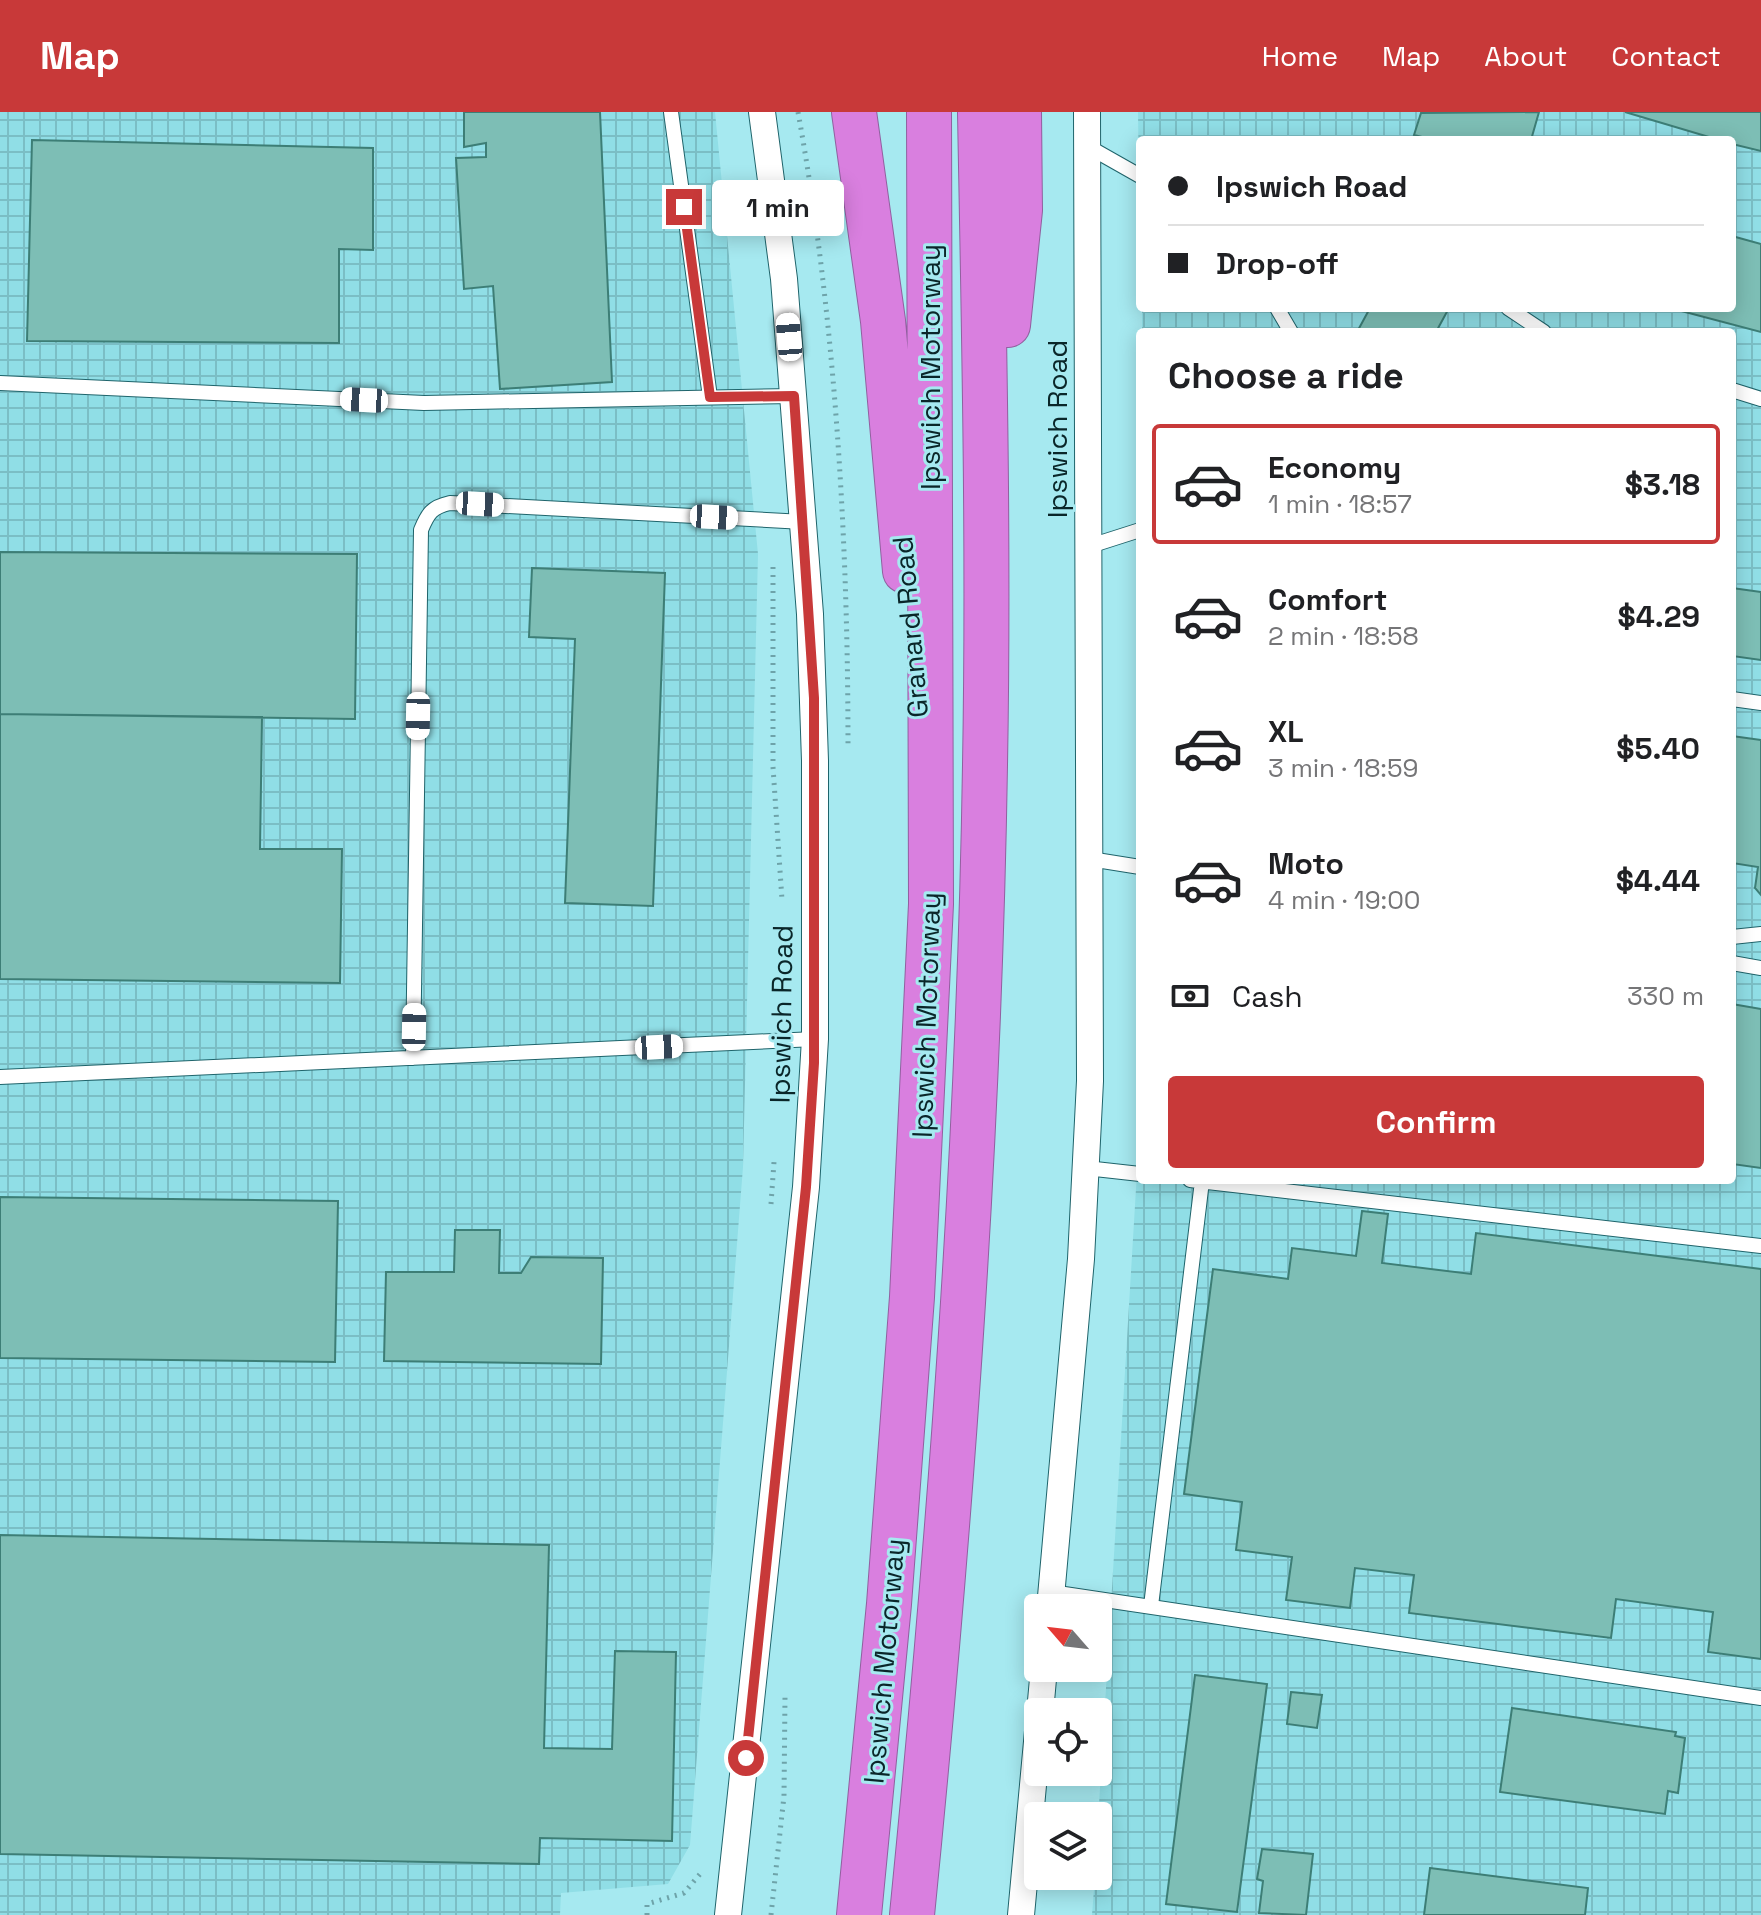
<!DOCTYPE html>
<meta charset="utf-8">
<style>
body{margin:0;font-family:"Space Grotesk",sans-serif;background:#f6f6f6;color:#202124;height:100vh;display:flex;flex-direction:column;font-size:30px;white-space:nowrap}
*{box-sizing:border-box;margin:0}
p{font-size:26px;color:#757577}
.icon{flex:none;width:44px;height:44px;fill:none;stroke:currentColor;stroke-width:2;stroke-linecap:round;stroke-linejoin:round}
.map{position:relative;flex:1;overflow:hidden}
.sheet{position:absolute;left:1136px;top:216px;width:600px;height:856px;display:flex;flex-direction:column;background:#fff;border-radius:8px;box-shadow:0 4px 20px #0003}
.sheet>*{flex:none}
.hud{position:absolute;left:1136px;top:24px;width:600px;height:176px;border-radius:8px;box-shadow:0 4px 20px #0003;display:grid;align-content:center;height:176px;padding:0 32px;background:#fff}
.needle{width:52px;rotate:298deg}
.controls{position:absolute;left:1024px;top:1482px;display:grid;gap:16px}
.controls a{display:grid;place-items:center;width:88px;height:88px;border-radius:8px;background:#fff;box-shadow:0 4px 20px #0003;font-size:40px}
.end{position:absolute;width:36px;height:36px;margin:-18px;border:10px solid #c83939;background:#fff;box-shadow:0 0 0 4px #fff}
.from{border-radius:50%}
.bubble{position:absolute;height:56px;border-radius:8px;background:#fff;box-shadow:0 4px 20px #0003;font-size:26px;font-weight:700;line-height:56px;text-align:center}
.car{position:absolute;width:24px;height:48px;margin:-24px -12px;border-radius:10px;box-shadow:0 0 6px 2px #0007;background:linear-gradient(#fff 24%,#345 0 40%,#fff 0 76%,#345 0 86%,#fff 0)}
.hud b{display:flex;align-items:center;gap:28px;height:76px;font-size:30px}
.hud b+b{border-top:2px solid #e0e0e0}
.hud i{width:20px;height:20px;background:#202124}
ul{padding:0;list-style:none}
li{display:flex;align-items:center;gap:24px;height:120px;margin:0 16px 12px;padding:0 16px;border:4px solid transparent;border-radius:8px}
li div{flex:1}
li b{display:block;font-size:30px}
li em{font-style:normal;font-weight:700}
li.current{border-color:#c83939}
li>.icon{width:72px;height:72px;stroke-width:1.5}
h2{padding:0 32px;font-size:36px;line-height:96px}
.pay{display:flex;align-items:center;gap:20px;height:88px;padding:0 32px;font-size:30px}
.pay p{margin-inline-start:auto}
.primary-button{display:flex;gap:16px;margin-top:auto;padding:16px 32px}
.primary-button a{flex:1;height:92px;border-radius:8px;background:#c83939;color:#fff;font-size:32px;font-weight:700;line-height:92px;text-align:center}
header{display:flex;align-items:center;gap:48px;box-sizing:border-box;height:112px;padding:0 40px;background:#c83939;color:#fff}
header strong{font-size:38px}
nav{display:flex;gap:44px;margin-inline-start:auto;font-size:28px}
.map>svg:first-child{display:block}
</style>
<header>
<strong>Map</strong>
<nav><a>Home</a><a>Map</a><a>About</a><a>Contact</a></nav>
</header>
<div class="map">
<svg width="1761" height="1803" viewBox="0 0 1761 1803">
<defs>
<pattern id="industrial-grid" width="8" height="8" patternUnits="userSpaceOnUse" patternTransform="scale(2)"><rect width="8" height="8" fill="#90dee6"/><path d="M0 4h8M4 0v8" fill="none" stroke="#7bbec5"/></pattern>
</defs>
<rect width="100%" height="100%" fill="#a6e9f0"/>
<path fill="url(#industrial-grid)" d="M0,0h715l43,442 -15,613 -53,678 -22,39 -107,9 -1,22h-560z
M1138,0h623v1803h-669l3,-39h3v-55l42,-699v58h592v-848h-590v-24h590v-168h-592v117z"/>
<path fill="#7dbeb5" stroke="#3d7e76" stroke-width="2" d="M464,0h136l12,270 -112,7 -7,-103 -29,3 -8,-131 30,-1v-14l-22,4z
M1539,0l-8,28h-97l-20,-5 7,-22z
M1625,0h136v39l-29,-7v-4h-13z
M32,28l341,8v102l-34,-1v94l-312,-2z
M1732,124l29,8v88l-91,-24h62z
M1370,196h79l-13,24h-79z
M0,440l357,2 -2,165 -355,-5z
M532,456l133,5 -12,333 -88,-3 10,-264 -46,-2z
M1732,476l29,4v68l-29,-4z
M0,602l262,3 -2,132h82l-2,134 -340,-4z
M1732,624l29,4v155l-6,-7 3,-21 -26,-4z
M1732,892l29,5v159l-29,-4z
M0,1085l338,4 -3,161 -335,-4z
M1362,1099l26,3 -6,49 89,11 5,-41 285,36v390l-53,-7 5,-40 -97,-13 -5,39 -202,-25 5,-38 -59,-7 -5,40 -64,-8 6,-43 -56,-7 6,-48 -58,-8 29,-225 75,10 4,-31 64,8z
M455,1118h45l-1,43h22l10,-16 72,1 -2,106 -217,-3 2,-89h68z
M0,1423l549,10 -5,203 68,1 3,-98 61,1 -4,189 -132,-3 -1,26 -539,-10z
M1195,1563l72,9 -30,228 -71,-8z
M1291,1580l31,3 -5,33 -30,-4z
M1512,1596l164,24 -1,4 10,2 -7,55 -10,-2 -3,23 -165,-22z
M1262,1737l51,5 -7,61 -47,-2 4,-32 -6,-2z
M1430,1756l158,20 -3,27h-161z"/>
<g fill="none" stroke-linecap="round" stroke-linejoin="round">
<g stroke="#1f646b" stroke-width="16">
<path id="lane" d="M671,0l39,285
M1087,34l53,30
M1277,196l14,24
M1508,196l36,24
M0,271l424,20 370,-7
M1732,278l29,9
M1090,434l50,-16
M1732,587l29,4
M1090,747l50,8
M1732,825l29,-3
M1732,851l29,5
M413,946l8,-528c7,-17 11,-23 29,-27l354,19
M0,965l815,-38
M1086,1056l54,6
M1190,1068l571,66
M1051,1480l710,106
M1151,1494l51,-425"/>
</g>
<g stroke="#1f646b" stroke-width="28">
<path id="street" d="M1050,1496l31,-349 9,-178 -3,-969
M1040,1600l4,-44
M728,1803l78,-728 9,-148v-278l-5,-147 -26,-335 -22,-167
M1021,1803l17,-184"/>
</g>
<g stroke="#91609f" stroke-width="46">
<path id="highway" d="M854,0l29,209 22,250
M1008,213l12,-115 -1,-98
M859,1803l30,-311 23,-307 19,-393 -2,-792
M912,1803c38,-382 67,-765 73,-1150 4,-218 -1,-435 -5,-653"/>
</g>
<path stroke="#6ea3a9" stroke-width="5" stroke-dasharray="2 6" stroke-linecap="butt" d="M798,0c37,204 50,426 50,634
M773,455v200l9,133
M771,1092l3,-42
M647,1803v-11l37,-11 16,-19
M771,1803l13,-119 1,-99"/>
<use href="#lane" stroke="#fff" stroke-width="14"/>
<use href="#street" stroke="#fff" stroke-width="26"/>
<use href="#highway" stroke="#d97fdf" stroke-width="44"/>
</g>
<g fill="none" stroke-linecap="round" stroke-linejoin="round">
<path stroke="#c83939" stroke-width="10" d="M684,95l26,190 84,-1 20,302v365l-8,124 -60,571"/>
</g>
<g text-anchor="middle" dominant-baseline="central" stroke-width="6" stroke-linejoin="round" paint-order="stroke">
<g font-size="28" fill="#0a2629" stroke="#a6e9f0">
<text transform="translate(930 255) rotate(-90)">Ipswich Motorway</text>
<text transform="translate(1057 317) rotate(-90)">Ipswich Road</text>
<text transform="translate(910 515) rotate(-95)">Granard Road</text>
<text transform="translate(781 902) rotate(-89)">Ipswich Road</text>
<text transform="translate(926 903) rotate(-88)">Ipswich Motorway</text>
<text transform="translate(884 1549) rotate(-85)">Ipswich Motorway</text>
</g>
</g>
</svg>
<div class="controls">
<a><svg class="needle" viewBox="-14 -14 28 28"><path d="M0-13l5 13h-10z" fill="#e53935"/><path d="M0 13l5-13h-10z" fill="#757577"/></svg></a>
<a><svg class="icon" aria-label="locate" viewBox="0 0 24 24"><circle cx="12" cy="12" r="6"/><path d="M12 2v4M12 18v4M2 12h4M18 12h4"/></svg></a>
<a><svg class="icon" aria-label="layers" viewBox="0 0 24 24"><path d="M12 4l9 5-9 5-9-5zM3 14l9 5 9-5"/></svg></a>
</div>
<i class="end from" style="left:746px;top:1646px"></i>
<i class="end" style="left:684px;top:95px"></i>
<div class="bubble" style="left:712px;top:68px;width:132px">1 min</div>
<i class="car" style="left:789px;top:225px;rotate:355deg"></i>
<i class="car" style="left:364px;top:288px;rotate:273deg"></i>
<i class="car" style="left:480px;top:392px;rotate:93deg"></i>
<i class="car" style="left:714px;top:405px;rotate:93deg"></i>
<i class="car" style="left:418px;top:604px;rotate:181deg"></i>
<i class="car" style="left:414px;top:915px;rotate:1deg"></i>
<i class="car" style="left:659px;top:935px;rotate:87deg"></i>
<div class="hud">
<b><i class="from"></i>Ipswich Road</b>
<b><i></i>Drop-off</b>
</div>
<section class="sheet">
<h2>Choose a ride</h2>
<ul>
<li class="current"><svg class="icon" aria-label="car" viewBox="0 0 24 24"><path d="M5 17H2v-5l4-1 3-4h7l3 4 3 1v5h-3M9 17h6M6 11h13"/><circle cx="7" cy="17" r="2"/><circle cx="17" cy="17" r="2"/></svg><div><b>Economy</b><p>1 min · 18:57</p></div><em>$3.18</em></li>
<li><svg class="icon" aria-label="car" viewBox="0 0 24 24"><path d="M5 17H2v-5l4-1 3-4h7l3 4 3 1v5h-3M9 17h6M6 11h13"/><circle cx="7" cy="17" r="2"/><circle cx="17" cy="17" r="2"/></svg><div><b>Comfort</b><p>2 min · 18:58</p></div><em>$4.29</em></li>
<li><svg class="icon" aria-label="car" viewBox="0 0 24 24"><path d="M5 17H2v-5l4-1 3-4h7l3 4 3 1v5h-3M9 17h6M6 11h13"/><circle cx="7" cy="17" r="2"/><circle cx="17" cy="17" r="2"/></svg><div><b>XL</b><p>3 min · 18:59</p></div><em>$5.40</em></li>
<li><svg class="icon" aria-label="car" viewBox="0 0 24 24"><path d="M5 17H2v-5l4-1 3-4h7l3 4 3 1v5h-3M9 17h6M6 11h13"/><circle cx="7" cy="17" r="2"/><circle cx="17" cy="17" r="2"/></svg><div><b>Moto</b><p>4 min · 19:00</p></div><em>$4.44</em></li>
</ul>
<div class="pay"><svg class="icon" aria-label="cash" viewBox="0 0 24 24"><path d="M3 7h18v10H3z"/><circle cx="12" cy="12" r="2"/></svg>Cash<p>330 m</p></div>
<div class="primary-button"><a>Confirm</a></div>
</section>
</div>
